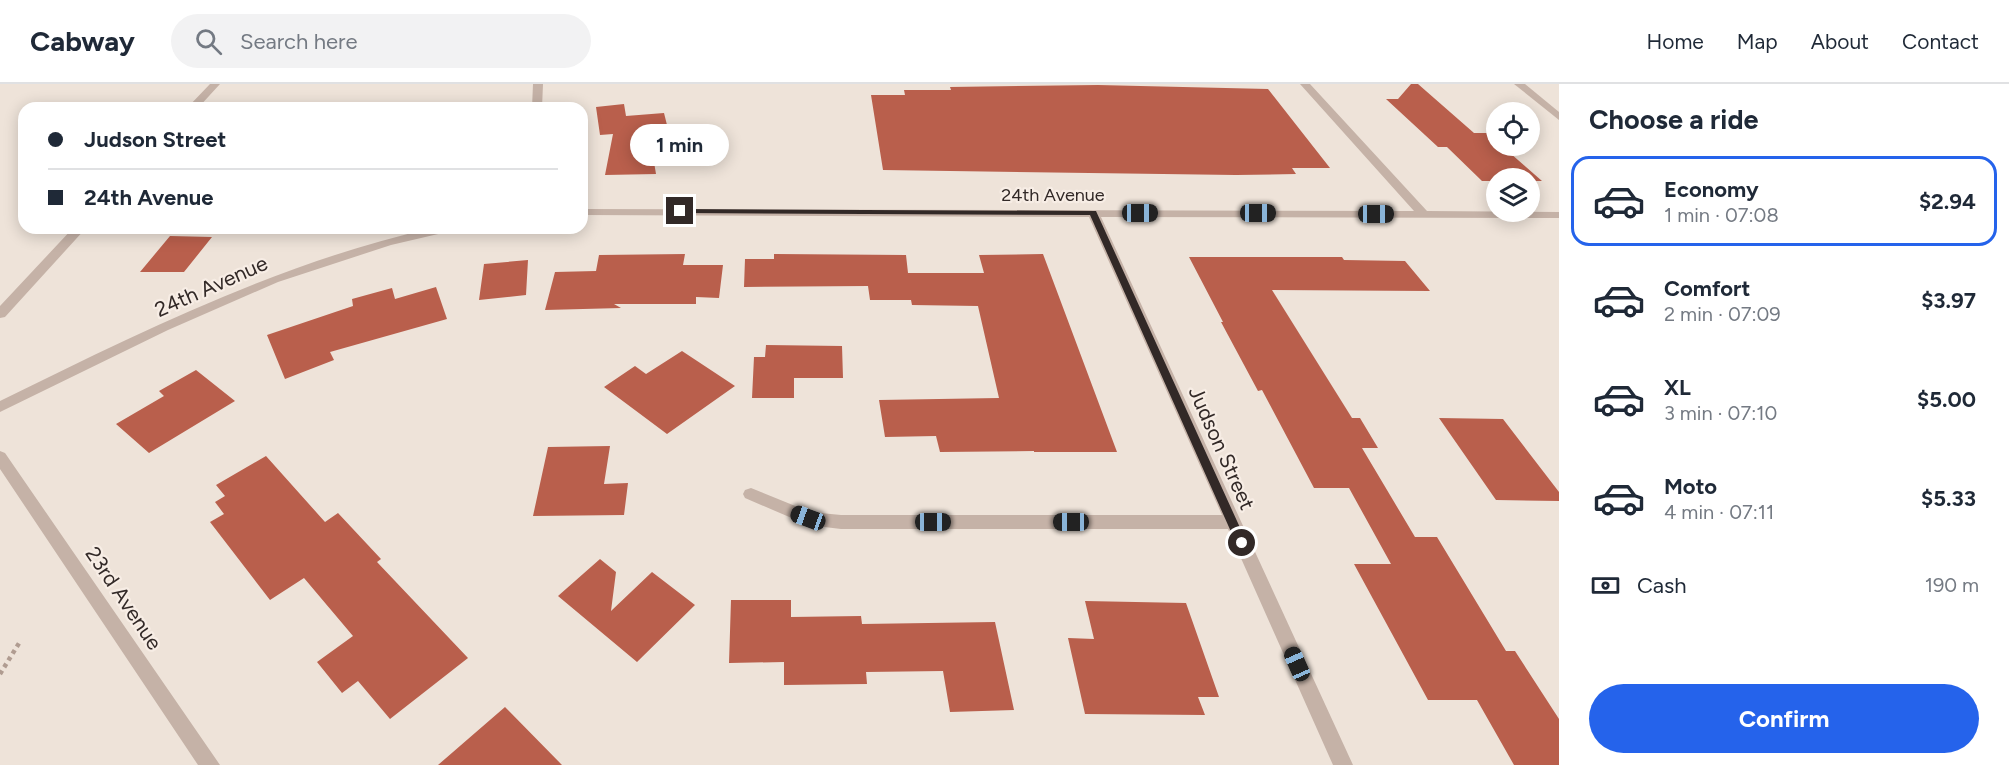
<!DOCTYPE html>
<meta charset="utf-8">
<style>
body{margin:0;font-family:Figtree,sans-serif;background:#f2f2f3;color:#1f2937;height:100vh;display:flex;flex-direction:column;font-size:22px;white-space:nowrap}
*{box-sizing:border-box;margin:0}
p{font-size:20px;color:#747a83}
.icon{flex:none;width:33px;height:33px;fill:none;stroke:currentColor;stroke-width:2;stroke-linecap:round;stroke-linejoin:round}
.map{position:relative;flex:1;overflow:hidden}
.sheet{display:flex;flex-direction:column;background:#fff;width:450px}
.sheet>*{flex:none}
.guide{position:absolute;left:18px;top:18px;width:570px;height:132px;border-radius:18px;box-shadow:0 3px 15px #0003;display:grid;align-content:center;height:132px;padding:0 30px;background:#fff}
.tools{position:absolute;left:1486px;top:18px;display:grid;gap:12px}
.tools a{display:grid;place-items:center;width:54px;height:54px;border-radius:50%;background:#fff;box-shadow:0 3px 15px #0003;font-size:30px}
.end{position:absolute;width:27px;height:27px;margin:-14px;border:8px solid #322927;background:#fff;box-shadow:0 0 0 3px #fff}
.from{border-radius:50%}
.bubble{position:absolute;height:42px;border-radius:21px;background:#fff;box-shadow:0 3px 15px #0003;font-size:20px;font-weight:700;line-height:42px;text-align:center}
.car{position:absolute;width:18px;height:36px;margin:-18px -9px;border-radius:8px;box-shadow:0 0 4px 2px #0007;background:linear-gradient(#222 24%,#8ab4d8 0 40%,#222 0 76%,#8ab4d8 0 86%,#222 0)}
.guide b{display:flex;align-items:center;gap:21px;height:57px;font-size:22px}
.guide b+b{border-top:2px solid #e0e1e3}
.guide i{width:15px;height:15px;background:#1f2937}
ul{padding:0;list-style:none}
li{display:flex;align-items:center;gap:18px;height:90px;margin:0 12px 9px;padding:0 18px;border:3px solid transparent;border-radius:18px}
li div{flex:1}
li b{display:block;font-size:22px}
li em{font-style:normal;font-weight:700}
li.selected{border-color:#2563eb}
li>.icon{width:54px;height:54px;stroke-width:1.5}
h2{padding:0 30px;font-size:27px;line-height:72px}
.pay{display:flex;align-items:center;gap:15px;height:66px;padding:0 30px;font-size:22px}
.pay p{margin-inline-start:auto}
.button{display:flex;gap:12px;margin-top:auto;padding:12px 30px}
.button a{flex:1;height:69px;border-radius:36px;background:#2563eb;color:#fff;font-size:24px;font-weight:700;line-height:69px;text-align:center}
header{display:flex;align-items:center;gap:36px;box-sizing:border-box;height:84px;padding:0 30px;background:#fff;border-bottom:2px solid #e0e1e3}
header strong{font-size:28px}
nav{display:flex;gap:33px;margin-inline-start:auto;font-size:21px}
.search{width:420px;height:54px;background:#f2f2f3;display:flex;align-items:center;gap:15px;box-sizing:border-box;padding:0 21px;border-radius:33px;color:#747a83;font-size:22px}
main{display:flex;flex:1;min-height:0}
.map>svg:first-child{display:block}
</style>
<header>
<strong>Cabway</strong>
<div class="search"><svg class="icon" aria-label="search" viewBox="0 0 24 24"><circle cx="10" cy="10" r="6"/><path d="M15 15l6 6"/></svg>Search here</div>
<nav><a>Home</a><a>Map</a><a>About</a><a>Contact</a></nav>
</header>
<main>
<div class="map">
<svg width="1559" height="681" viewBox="0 0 1559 681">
<rect width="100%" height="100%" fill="#eee3d9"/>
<path fill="#b95f4c" d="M1411,0h7l56,49h15l8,8v5h5l40,35h-12v-3h-33v3h-15l-35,-34h-9l-52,-48h12z
M1098,1l170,4 62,79h-38l4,6 -60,1 -353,-5 -12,-75h34l-1,-5h47l-1,-3z
M624,20l2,12 38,-3 4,16 -5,30 -9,3 2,12 -51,1 8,-41 -13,1 -4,-28z
M170,152l42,1 -28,35h-44z
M685,170l-2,11h40l-4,33 -23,-1v7h-82l7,4 -76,2 10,-38 41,-1 3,-16z
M774,170l132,1 2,18h76l-5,-18 64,-1 74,198h-83v-1l-94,1 -4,-16 -51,1 -6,-37 120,-2 -21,-92 -66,-1 -1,-5h-41l-2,-14 -124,1 1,-28h29z
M1189,173h153l2,3 61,1 25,30 -158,-1 80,128h8l18,30h-16l53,89h22l69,114h9l44,68v46h-45l-37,-65h-49l-74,-136h37l-42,-76h-35l-52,-98 -4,1 -37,-69h2z
M528,176l-2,35 -47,5 5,-36z
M436,203l11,32 -117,33 4,8 -49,19 -18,-44 86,-29 -1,-7 40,-11 3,11z
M766,261l76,1 1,32h-49v20h-42l2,-41h11z
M682,267l53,35 -68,48 -63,-47 31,-21 11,8z
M196,286l39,31 -86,52 -33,-29 48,-28 -5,-5z
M1439,334l64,1 56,73v9l-63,-1z
M610,362l-6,38 24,-1 -4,32 -91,1 15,-69z
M266,372l59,66 13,-9 43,46 -4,3 91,96 -78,61 -32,-38 -16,12 -25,-31 36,-26 -49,-58 -34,22 -60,-78 14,-8 -9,-12 10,-6 -9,-11z
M600,475l16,13 -5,39 41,-39 43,33 -58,57 -79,-66z
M731,516h60v17l70,-1 1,8 133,-2 19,88 -64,2 -7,-41 -77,1 1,12 -83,1v-23l-55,1z
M1085,517l101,2 33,94h-21l7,18 -120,-1 -17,-76 26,1z
M505,623l57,58h-124z"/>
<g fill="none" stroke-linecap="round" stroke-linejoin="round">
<path stroke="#b09c91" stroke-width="4.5" stroke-dasharray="4 4" stroke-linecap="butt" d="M0,590l21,-34"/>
<path fill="#c5b2a7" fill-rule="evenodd" d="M210,0h10l-22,24h-11z
M533,0h10l-1,24h-10z
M1300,0h10l117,127 132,1v6l-458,-1 252,548h-20l-105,-236h-387l-33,-4 -63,-27 -2,-4 2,-4 6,-2 59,24 31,3h381l-133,-298 -507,-2v-6l832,2z
M73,144h13l-81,89 -5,1v-12z
M432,144h21l-2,3 -60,14 -113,37 -110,48 -168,82v-11c140,-69 279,-138 432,-173z
M0,367l5,2 215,312h-22l-198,-296z"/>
<path fill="#c5b2a7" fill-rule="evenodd" d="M1514,0h11l34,28v8z"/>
</g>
<path fill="#322927" d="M678,125l418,2 151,332 -1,3 -4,1 -6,-4 -146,-328 -410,-2 -2,-1z"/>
<g text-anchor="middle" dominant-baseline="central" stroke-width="4.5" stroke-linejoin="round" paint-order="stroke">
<g font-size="18" fill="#322927" stroke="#f7ede5">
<text x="1053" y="111">24th Avenue</text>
</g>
<g font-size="21" fill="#322927" stroke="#f7ede5">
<text transform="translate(211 202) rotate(-24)">24th Avenue</text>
<text transform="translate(1222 364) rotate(66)">Judson Street</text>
<text transform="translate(124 514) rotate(56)">23rd Avenue</text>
</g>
</g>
</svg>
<div class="tools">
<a><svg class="icon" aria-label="locate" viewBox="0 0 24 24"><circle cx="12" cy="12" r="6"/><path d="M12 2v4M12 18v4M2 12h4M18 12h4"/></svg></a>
<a><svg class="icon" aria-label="layers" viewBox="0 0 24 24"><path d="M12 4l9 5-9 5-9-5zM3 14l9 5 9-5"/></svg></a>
</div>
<i class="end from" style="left:1242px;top:459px"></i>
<i class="end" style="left:680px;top:127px"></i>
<div class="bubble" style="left:630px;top:40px;width:99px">1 min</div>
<i class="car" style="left:1140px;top:129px;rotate:90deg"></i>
<i class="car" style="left:1258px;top:129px;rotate:90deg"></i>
<i class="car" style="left:1376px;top:130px;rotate:90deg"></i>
<i class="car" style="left:808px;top:434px;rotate:290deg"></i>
<i class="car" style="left:933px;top:438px;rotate:90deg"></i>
<i class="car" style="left:1071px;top:438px;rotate:270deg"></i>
<i class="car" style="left:1297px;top:580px;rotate:336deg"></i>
<div class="guide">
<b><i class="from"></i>Judson Street</b>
<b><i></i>24th Avenue</b>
</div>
</div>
<section class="sheet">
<h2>Choose a ride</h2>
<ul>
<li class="selected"><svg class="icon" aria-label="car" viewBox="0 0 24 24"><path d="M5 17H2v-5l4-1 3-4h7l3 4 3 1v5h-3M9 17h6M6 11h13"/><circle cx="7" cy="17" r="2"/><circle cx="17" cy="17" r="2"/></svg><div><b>Economy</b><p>1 min · 07:08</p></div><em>$2.94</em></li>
<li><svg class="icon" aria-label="car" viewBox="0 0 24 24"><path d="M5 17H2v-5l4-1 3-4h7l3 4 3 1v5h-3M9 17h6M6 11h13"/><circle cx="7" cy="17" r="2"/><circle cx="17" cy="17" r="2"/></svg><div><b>Comfort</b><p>2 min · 07:09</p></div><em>$3.97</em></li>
<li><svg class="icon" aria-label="car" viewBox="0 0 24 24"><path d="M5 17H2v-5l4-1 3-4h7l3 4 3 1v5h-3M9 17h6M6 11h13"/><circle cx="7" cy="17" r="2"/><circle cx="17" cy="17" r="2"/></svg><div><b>XL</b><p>3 min · 07:10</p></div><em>$5.00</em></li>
<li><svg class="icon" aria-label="car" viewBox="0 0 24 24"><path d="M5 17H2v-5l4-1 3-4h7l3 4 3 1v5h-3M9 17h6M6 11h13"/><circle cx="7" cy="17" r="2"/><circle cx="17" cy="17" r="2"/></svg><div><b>Moto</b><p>4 min · 07:11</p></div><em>$5.33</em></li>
</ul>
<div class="pay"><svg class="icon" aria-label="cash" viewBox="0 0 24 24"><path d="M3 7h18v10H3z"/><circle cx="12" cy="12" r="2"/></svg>Cash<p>190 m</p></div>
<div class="button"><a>Confirm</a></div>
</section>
</main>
